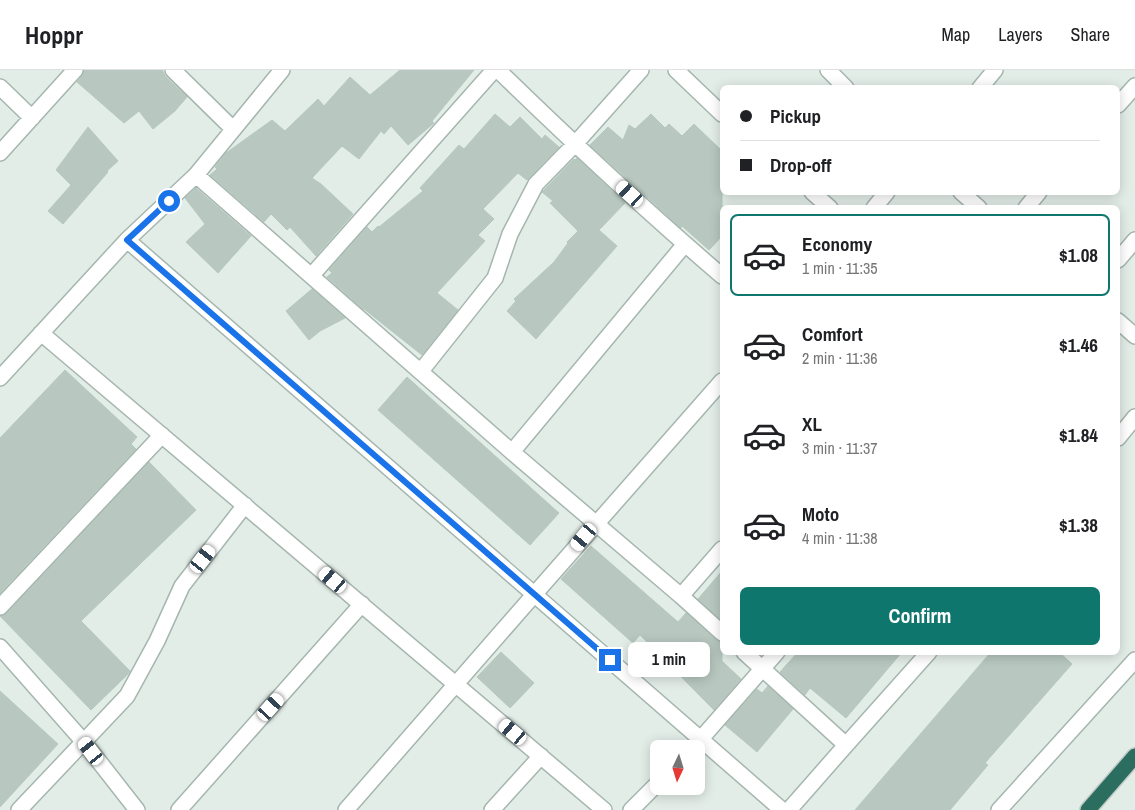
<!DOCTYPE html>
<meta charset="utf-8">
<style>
body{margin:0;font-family:"Archivo Narrow",sans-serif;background:#f2f2f2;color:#202124;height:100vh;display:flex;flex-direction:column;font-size:19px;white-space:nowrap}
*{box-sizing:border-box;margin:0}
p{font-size:16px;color:#757577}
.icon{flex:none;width:28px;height:28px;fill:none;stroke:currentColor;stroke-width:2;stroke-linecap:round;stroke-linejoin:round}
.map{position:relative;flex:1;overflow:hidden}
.sheet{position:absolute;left:720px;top:135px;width:400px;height:450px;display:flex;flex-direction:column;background:#fff;border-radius:8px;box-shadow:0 2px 12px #0003}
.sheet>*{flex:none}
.banner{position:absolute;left:720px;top:15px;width:400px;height:110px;border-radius:8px;box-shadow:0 2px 12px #0003;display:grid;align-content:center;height:110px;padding:0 20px;background:#fff}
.needle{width:32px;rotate:184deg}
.controls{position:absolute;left:650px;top:670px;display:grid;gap:10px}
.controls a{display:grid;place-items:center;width:55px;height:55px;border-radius:8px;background:#fff;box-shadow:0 2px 12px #0003;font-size:25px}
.end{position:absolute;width:22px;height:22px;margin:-11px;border:6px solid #1a73e8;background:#fff;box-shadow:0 0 0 2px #fff}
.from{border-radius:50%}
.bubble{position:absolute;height:35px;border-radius:8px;background:#fff;box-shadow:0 2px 12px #0003;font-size:16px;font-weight:700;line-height:35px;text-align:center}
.car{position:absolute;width:15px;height:30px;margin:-15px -8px;border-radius:6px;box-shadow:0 0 4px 1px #0007;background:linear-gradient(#fff 24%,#345 0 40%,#fff 0 76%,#345 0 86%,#fff 0)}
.banner b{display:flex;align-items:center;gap:18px;height:48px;font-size:19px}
.banner b+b{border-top:1px solid #e0e0e0}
.banner i{width:12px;height:12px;background:#202124}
ul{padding:9px 0 0;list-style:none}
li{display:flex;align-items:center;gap:15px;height:82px;margin:0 10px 8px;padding:0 10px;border:2px solid transparent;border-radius:8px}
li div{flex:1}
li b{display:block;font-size:19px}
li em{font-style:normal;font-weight:700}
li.active{border-color:#0f766e}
li>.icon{width:45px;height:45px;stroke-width:1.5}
.cta{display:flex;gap:10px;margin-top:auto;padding:10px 20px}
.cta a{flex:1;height:58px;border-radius:8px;background:#0f766e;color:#fff;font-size:20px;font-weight:700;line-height:58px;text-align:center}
header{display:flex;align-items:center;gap:30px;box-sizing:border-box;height:70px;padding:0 25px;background:#fff;border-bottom:1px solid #e0e0e0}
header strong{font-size:24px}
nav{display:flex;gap:28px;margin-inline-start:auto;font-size:18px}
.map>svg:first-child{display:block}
</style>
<header>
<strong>Hoppr</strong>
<nav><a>Map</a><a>Layers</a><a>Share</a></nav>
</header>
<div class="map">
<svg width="1135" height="740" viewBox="0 0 1135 740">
<rect width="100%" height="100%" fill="#e3ede8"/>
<path fill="#b8c8c1" stroke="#b5c8bf" d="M84,0h78l4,7 21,20 -12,14 -22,18 -14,-18 -15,12 -47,-41 5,-6z
M400,0h74l-42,51 2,2 -26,22 -17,-19 -7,8 -3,-3 -22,28 -17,-13 -30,32 9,6 32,30 -37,42 -26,-29 -3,3 -16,-16 -7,8 -54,-47 7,-6 -2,-2 11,-14 46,-33 13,11 33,-32 6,7 26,-29 20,18z
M495,44l15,13 10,-10 22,22 3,-4 14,12 -32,33 -9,-7 -35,36 11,10 -16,16 7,6 -48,52 21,17 -36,45 -58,-46h-1l-36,-32 5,-4 -3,-3 38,-43 5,5 6,-6 1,1 44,-36 -3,-3 39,-43 5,4z
M651,44l14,14 4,-4 13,12 12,-12 28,27v85l-13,14 -27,-24 -1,2 -91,-83 18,-18 15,13 6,-15 6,4z
M88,57l30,34 -11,10 1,1 -45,52 -15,-13 23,-26 -15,-15z
M577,88l48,45 -26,27 18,16 -81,93 -29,-28 9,-10 -2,-2 40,-37 14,-19 -1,-1 11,-11 -28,-28 3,-2 -11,-9 32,-33 1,1z
M196,118l55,48 -33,37 -32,-31 19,-18 -20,-26z
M312,219l33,29 -25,13 -11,9 -23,-29z
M65,300l72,67 -6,7 5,5 -136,144v-155z
M407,307l152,136 -29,32 -152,-135z
M149,392l47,48 -115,111 49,50 -2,3 -37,36 -91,-94 7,-3z
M591,476l87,76 8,-9 30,27 6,2v19l19,18 -27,31 -74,-75 -7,8 -72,-64z
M722,501v50l-24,-22z
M501,582l33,31 -24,25 -33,-31z
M798,582h104l-56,66 -36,-30 -5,7 -25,-23z
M991,582h68l13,12 -87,99 3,2 -38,45h-95z
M768,616l25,23 -36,43 -32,-27 32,-36 5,4z
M0,621l58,53 -58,63z"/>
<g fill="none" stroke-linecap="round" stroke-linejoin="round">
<g stroke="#a5b6af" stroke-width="18">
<path id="minor" d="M173,0l60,59
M498,0c73,71 147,140 224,206
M676,0l46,44
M828,0l18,18
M0,17l32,31
M980,18l15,-18
M1118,35l17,-19
M0,83l75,-83
M196,105l316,277 169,144 41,37
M812,122l18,16
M961,122l18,16
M874,138l13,-16
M1026,138l13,-16
M127,170l655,570
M1118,190l17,-20
M312,205l182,-205
M1118,251l17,15
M41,263l563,477
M421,301l74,-93 15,-44 26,-50 39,-40 66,-74
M0,308l127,-138 69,-65 86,-105
M1118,368l17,-21
M512,382l173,-208
M681,526l41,-47
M0,537l162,-172
M0,577l83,94 54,69
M744,582l102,93
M692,679l85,-97
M19,740l108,-114 30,-55 25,-55 63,-81
M179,740l183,-206
M346,740c125,-143 250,-287 376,-429
M492,740l49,-54
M631,740l28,-28
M789,740l57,-65 83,-93
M999,740l136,-150"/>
</g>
<g stroke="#c1cac7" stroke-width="18">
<path id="highway" d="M1088,740l47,-54"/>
</g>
<use href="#minor" stroke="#fff" stroke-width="15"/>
<use href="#highway" stroke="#2b6e5f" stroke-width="15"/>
</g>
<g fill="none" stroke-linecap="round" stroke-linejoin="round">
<path stroke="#1a73e8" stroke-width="6" d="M169,131l-42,39 483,420"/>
</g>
</svg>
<div class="controls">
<a><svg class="needle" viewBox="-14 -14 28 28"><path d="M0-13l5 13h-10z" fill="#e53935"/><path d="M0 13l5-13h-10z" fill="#757577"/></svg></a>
</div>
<i class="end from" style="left:169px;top:131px"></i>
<i class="end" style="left:610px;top:590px"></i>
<div class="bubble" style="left:628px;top:572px;width:82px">1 min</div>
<i class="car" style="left:630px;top:124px;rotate:312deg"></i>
<i class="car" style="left:584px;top:467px;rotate:220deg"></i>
<i class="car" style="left:203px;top:489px;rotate:38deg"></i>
<i class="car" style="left:333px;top:510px;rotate:310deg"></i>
<i class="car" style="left:271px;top:637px;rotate:42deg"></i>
<i class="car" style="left:513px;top:662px;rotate:310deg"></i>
<i class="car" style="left:91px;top:681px;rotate:323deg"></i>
<div class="banner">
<b><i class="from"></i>Pickup</b>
<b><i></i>Drop-off</b>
</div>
<section class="sheet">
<ul>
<li class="active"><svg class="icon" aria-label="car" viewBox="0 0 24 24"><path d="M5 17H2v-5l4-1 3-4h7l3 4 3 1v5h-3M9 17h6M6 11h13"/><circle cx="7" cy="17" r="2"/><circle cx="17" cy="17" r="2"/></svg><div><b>Economy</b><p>1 min · 11:35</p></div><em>$1.08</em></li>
<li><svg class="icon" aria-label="car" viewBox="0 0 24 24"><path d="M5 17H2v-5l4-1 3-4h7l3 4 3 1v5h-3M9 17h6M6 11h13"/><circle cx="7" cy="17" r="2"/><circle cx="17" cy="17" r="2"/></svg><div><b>Comfort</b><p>2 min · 11:36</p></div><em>$1.46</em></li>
<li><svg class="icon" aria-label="car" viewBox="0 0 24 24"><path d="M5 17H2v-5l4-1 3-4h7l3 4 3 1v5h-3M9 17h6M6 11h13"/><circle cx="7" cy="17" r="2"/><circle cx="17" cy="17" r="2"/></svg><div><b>XL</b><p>3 min · 11:37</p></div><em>$1.84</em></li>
<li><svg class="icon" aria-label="car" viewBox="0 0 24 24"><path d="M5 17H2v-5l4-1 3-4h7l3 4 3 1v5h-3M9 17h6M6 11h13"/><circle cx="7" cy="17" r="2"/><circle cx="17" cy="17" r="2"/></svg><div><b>Moto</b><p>4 min · 11:38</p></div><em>$1.38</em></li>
</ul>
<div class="cta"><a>Confirm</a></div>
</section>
</div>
